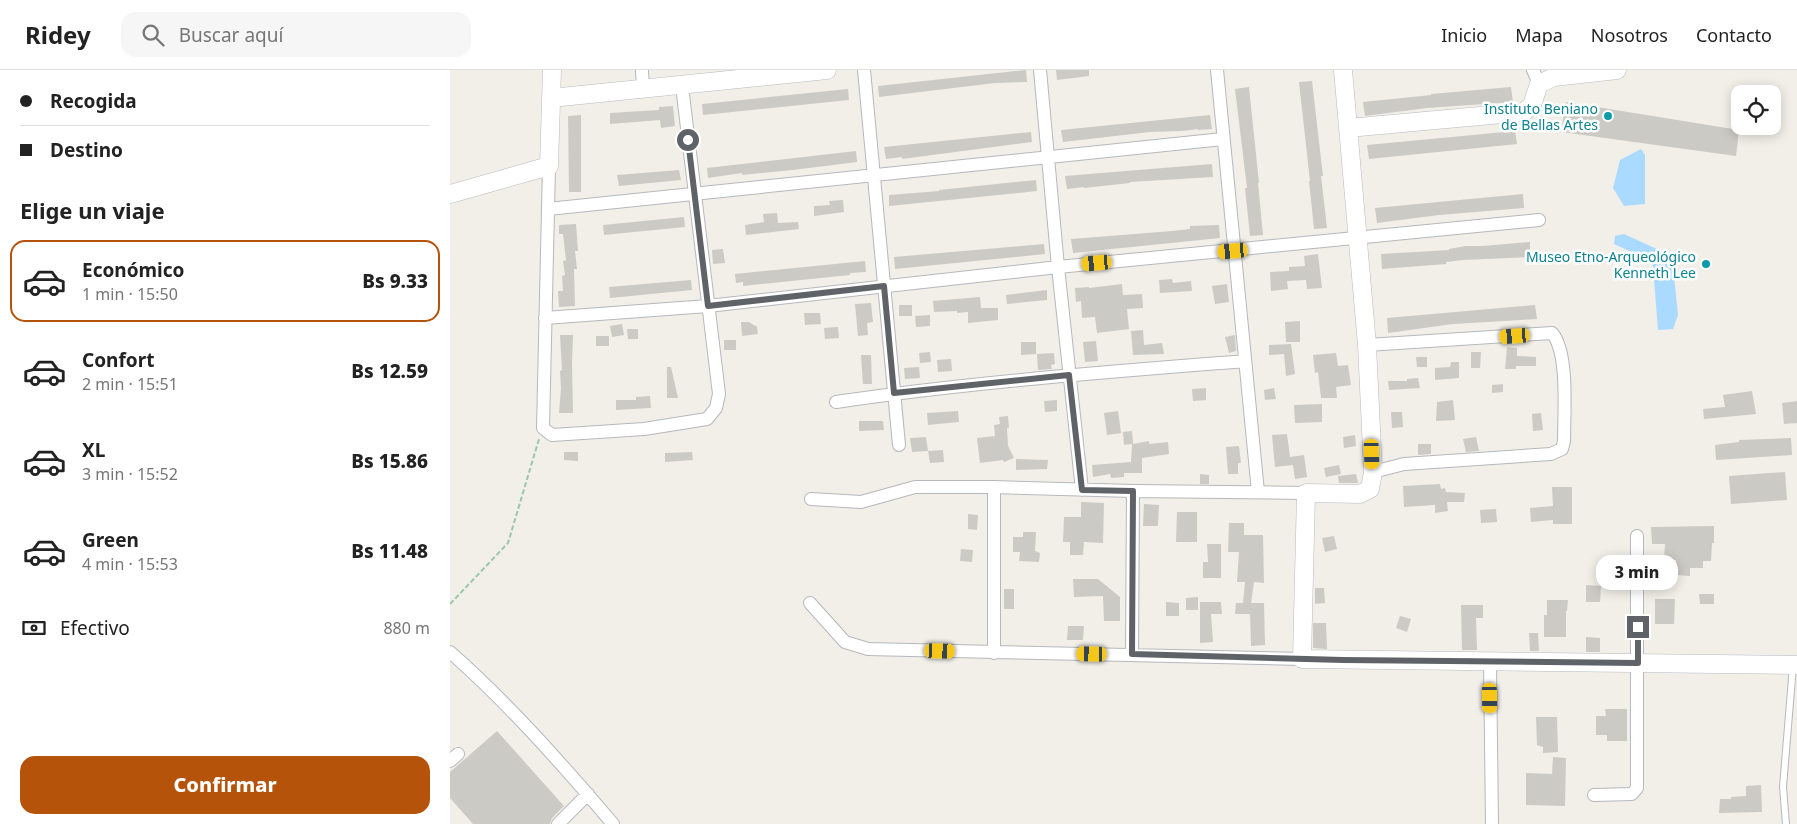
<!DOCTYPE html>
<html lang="es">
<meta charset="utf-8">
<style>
body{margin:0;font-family:"Noto Sans",sans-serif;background:#f6f6f6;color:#222;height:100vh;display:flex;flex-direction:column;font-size:19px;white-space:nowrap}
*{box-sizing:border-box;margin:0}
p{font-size:16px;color:#767676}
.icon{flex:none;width:28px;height:28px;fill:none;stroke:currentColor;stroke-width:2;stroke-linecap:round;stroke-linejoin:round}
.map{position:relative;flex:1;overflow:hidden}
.side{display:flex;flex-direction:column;background:#fff;width:450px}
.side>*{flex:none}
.banner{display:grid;align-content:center;height:110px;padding:0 20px;background:#fff}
.fabs{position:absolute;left:1281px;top:15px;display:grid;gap:10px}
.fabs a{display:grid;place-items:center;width:50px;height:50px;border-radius:10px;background:#fff;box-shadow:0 2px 12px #0003;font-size:25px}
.end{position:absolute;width:22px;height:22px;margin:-11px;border:6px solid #5f6368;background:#fff;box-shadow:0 0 0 2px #fff}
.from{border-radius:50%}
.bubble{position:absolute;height:35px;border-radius:15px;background:#fff;box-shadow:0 2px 12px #0003;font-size:16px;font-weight:800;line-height:35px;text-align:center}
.car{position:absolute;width:15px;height:30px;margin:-15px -8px;border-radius:6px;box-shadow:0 0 4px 1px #0007;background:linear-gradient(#f5c518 24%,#345 0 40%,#f5c518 0 76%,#345 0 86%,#f5c518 0)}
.banner b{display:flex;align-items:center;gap:18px;height:48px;font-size:19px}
.banner b+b{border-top:1px solid #e0e0e0}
.banner i{width:12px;height:12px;background:#222}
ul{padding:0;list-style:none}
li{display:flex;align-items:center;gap:15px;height:82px;margin:0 10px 8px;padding:0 10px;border:2px solid transparent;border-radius:15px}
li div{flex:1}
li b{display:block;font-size:19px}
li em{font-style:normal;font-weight:800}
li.active{border-color:#b45309}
li>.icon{width:45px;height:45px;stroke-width:1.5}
h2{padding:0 20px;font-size:22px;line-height:60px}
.pay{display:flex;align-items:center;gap:12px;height:55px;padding:0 20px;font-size:19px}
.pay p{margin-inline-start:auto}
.action{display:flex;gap:10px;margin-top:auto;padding:10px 20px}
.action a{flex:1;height:58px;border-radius:15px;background:#b45309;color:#fff;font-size:20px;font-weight:800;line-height:58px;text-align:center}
header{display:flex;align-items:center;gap:30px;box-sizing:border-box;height:70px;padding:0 25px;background:#fff;border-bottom:1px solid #e0e0e0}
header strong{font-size:24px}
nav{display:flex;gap:28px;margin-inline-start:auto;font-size:18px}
.search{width:350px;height:45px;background:#f6f6f6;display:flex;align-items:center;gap:12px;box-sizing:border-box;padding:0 18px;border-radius:15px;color:#767676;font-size:19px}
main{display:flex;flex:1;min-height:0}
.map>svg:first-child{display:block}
</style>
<header>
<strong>Ridey</strong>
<div class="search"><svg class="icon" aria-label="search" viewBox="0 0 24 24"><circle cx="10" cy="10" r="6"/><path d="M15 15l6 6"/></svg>Buscar aquí</div>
<nav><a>Inicio</a><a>Mapa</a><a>Nosotros</a><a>Contacto</a></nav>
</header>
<main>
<section class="side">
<div class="banner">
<b><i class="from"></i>Recogida</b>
<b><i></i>Destino</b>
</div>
<h2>Elige un viaje</h2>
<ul>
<li class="active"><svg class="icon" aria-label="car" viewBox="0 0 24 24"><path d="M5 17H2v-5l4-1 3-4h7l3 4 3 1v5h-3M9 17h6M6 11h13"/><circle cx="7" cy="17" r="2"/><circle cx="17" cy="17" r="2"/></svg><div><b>Económico</b><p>1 min · 15:50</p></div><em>Bs 9.33</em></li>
<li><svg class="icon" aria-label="car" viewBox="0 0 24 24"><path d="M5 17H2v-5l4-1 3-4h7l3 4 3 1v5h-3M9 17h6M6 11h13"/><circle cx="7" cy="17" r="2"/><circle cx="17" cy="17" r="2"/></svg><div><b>Confort</b><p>2 min · 15:51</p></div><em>Bs 12.59</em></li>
<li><svg class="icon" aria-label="car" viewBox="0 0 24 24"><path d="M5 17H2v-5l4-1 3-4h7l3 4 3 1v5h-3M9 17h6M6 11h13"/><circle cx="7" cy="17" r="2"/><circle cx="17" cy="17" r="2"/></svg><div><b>XL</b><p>3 min · 15:52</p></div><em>Bs 15.86</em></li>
<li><svg class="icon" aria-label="car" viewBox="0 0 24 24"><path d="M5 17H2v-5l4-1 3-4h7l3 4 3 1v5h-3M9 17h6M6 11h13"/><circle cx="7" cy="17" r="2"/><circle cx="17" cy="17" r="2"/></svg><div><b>Green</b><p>4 min · 15:53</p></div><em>Bs 11.48</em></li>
</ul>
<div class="pay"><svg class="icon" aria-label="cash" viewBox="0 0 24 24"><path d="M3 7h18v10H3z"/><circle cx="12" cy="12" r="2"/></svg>Efectivo<p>880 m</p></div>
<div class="action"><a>Confirmar</a></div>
</section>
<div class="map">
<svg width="1347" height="754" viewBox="0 0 1347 754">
<rect width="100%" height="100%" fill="#f1efe8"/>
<path fill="#aadaff" d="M1191,79l4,6v49l-21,2 -11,-18 7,-28z
M1174,164l48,22 6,59 -5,14 -15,1 -5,-64 -4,-6 -35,-16 1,-8z"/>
<path fill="#cccac5" d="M576,0l1,12 -32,1 -116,14 -1,-11z
M606,0h33v6l-32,4z
M862,11l11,95h-2l6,52 -13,1 -5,-48h1l-11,-99z
M799,17l10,96h-1l5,52 -13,1 -5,-48h2l-12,-99z
M1061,17l2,15 -86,6 -62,8 -2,-14 68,-7v-1z
M398,19l1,11 -146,15 -1,-11z
M1116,32l173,28 -3,26 -175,-24z
M223,36l2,20 -14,2 -1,-8 -50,4v-11l49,-3v-3z
M131,45v77h-12l-1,-76z
M760,45l2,14 -14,1v-1l-16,2 -32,1 -87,10 -2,-12z
M1065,61l2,13 -148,15 -2,-14z
M581,62l1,10 -130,17v-2l-16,2 -2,-12z
M406,81l1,11 -64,8 -51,5v-2l-34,5 -1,-10z
M762,94l1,13 -83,5v1l-46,5v-1l-17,2 -2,-13z
M229,100l2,10 -62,6 -2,-11z
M586,110l1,11 -148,15v-11l50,-4v-1z
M1073,124l1,14 -85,7 -62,8 -2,-15z
M393,130l1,12 -30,4v-10l16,-1 -1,-4z
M327,143l1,10 20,-1 1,7 -53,6 -1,-10 19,-3 -1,-8z
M234,147l1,10 -81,8 -1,-10z
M126,154l2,27h-3l2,18h-3l1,37 -16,1 -1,-16h5l-1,-15 3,-1 -2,-14 3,-1 -3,-26h-4v-9z
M769,155l1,13 -147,15 -2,-14 101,-8 18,-2v-3z
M1080,172v15l-67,3 -17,2v2l-64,5 -1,-15 68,-4v-1l16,-3h18z
M594,174l1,10 -150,15 -1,-12z
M273,179l2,14 -12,1 -1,-14z
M868,184l4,34 -15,1 -1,-9 -19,1 1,8 -17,2 -1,-19 19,-1v-4l16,-1 -1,-10z
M415,191l1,11 -16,1v2l-107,11v-4l-7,1 -1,-9z
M722,209l1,4 18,-2 1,10 -32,2 -1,-13z
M241,210l1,10 -82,8 -1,-11z
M672,214l1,11 19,-1 1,14 -16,1 2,20 -32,4 -2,-16 -13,1 -1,-17 -5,1 -1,-14 14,-1v1z
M777,214l2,18 -14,2 -3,-18z
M597,220v10l-40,4 -1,-9z
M530,227l1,11h17v12l-30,3v-11l-11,1v-2l-23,1 -1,-11z
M421,233l2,19 -6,1 1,12 -10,1 -3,-32z
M449,235h13v11h-13z
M1085,235l2,14 -84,5 -65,9 -1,-15z
M354,243h16l1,11 -16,1z
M480,245v11l-14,1 -1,-11z
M850,251v21h-14l-1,-20z
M291,252h8l8,5 1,7 -16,2z
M172,254l2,11 -12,2 -2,-11z
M388,257l1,11 -14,1 -1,-11z
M177,259h11v10h-10z
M693,260l1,15 18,-2 2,11 -31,1 -2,-24z
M110,265h13l-1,29 1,49h-14l2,-25 -1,-17 2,-1z
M785,265l1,16 -7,2 -4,-16z
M146,266h13v10h-13z
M274,270h12v10h-12z
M646,271l2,20 -13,1 -2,-20z
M571,272h15v12l-15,1z
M841,274l4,30 -9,2 -2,-22 -15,1v-10z
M1057,277l10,1v8l19,1v9h-20v3h-11z
M480,282l1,10 -11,1 -1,-10z
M1021,282h10l-1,16h-9z
M604,283l1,11 -4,1 1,4 -14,1 -1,-16z
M886,283l2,13 10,-1 3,20 -15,2 1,11h-16l-3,-26 -3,1 -2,-18z
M411,285h10l1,29h-9z
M966,287h11v10h-10z
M501,289l1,12 -14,1 -1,-12z
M1001,292h8v16l-24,2v-12l15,-1z
M217,297h4l7,31h-11z
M469,297l1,11 -15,1 -1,-11z
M968,308l2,10 -31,2 -1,-9h19v-2z
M1053,314v8l-11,1v-8z
M756,318v12l-13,1 -1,-12z
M824,318l2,11 -11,1 -1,-10z
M1302,321l4,23 -52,5 -1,-10 22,-2 -2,-12z
M200,326l1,12 -35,2v-10h20v-3z
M607,330v11l-12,1 -1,-11z
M1003,330l2,20 -19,1 1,-19z
M1347,331v22l-13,1 -2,-21z
M872,334v18l-27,1 -1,-18z
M508,341l1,11 -31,3 -1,-12z
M668,341l3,22 -14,2 -3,-22z
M941,342h11l1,15 -11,1z
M1091,343l2,17 -10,1 -1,-17z
M558,346l1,12h-2l1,18 6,12 -10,4 -1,-2 -23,3 -3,-25 18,-2 -1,-11 6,-1 -1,-7z
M409,351h24l1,9 -25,1z
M682,361l1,13 16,-3v3l19,-2 1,12 -27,4v15h-18v4l-13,1 -1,-4 -17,3 -1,-12 39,-3 1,-18 -8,1 -1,-13z
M837,364l3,23 14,-2 3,22 -12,2 -2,-14 -18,2 -3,-32z
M905,365l1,11 -12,2 -1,-11z
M476,367l2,14 -16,1 -2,-14z
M1026,367l3,14 -13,1 -3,-13z
M1341,368l1,17 -76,5 -1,-15 24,-3v-2z
M968,374h13v10l-13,1z
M789,376l2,17h-3v11h-10l-2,-27z
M493,380l1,12 -14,1 -2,-12z
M114,382h14v9l-14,-1z
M242,382l1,8 -28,2v-9z
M566,389l32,1 -1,9 -31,1z
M889,395l2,9 -15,3 -2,-9z
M1335,402l2,28 -56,4 -2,-28z
M750,404l9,1v9h-9z
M906,404l2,9h-19l-1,-7z
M990,414l1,5 4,-1 1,4 19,1 -1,9h-17l1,9 -13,2v-8l-31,2 -1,-21z
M1102,417h20v37h-19v-4l-22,2 -1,-14 23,-2z
M631,432l23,1 -1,40 -19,-1 -1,13h-13v-13h-7l1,-25h17z
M694,434l15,1 -1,21h-15z
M1046,439l1,13 -16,1 -1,-13z
M727,442h20v30h-21z
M518,444l10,1 -1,15 -9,-1z
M779,453h15v12h19l1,48 -10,-1 -3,21h13l1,42 -14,1 -1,-32h-15l1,-11h7l2,-21h-8l2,-30h-11z
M1264,456v17h-2l-1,18h-8v7h-13v8l-14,-1v-15h-12l1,-16h-13l-1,-17z
M573,462h13l-1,19 5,2 -1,9 -20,-1 1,-9h-7v-15h10z
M884,466l3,13 -12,3 -3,-14z
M757,474h14v34h-18v-16h5z
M511,479l12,1 -1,12 -12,-1z
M623,509h25l22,18v24h-16l-1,-25 -29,1z
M1136,515l15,1 -1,16h-14z
M865,518h9l1,15 -10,1z
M554,519h10v20h-10z
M1249,524h15v10h-14z
M748,527v13h-12v-12z
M1205,529h20l-1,25h-19z
M1097,530h21l-1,11h-1v26h-22v-22h3z
M716,532l13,1v13h-13z
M750,532h21l1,12h-11l2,28 -13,1z
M1011,535h22v13h-7l1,32h-15z
M950,546l11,3 -4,13 -11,-4z
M863,553h13l1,26 -14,-1z
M618,556h16l-1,14h-16z
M1079,563h9l1,18h-9z
M1136,567l14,1v14h-14z
M1155,639h22v32h-20v-6h-11v-19h10z
M1086,647h21l1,35 -15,1v-6l-6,-2z
M47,661l67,75 -12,12 -2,6h-77l-23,-26v-26z
M1103,687l13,1 -1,48 -39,-1v-32l26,1z
M1311,715l1,27 -43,1 1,-14h11v-2l15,-1v-10z"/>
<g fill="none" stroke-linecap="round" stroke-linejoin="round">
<g stroke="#b5b8bc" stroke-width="8">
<path id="lane" d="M1336,754l-3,-37 10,-121"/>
</g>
<g stroke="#b5b8bc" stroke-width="14">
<path id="street" d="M192,0l1,19
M414,0l35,375
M590,0l18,197 24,223
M767,0l41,422
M1083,0l6,14
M99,96l-6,262 9,7 92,-6 63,-10 9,-11 3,-14 -37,-308
M98,139l675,-70
M95,248l163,-12 350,-39 481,-47
M917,275l185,-12c17,19 12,82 12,108l-2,8 -11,5 -147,10 -31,8
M386,332c135,-20 273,-30 409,-41
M361,429l50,3 54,-15h79l139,4 173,2
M360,533l35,39 23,7 434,10
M0,582c59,52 112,112 163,172
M544,583v-166
M682,585l1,-164
M1040,592l2,162
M0,691l8,-7
M1144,725l38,-1 5,-6v-252
M108,754l30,-30"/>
</g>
<g stroke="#b6babf" stroke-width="19">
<path id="secondary" d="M893,0l24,275 6,127 -3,17 -10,5 -54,-1 -4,166 495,6
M101,28l276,-28
M898,58l176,-16 8,-7 7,-21 15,-7 63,-7
M0,124l99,-28 3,-96"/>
</g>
<path stroke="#9cc7a9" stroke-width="2" stroke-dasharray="5 2.5" stroke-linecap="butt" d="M0,534l58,-61 31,-104"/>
<use href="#lane" stroke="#fff" stroke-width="6"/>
<use href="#street" stroke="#fff" stroke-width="12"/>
<use href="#secondary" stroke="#fff" stroke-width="18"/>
</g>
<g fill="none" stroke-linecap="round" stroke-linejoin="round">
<path stroke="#5f6368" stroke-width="6" d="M238,70l20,166 176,-20 10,107 175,-18 13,115 51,1 -1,163 211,6 295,3v-36"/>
</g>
<g fill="#0f9aa8" stroke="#fff" stroke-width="2">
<circle cx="1158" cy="46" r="5"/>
<circle cx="1256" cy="194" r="5"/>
</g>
<g text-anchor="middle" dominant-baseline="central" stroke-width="5" stroke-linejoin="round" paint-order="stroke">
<g font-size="14" fill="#0d838f" stroke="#fff" text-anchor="end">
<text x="1148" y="38">Instituto Beniano<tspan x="1148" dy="16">de Bellas Artes</tspan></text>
<text x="1246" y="186">Museo Etno-Arqueológico<tspan x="1246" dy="16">Kenneth Lee</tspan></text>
</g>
</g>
</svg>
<div class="fabs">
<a><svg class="icon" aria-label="locate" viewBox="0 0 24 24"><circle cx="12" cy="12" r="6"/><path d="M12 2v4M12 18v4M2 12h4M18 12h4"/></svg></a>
</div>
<i class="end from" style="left:238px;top:70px"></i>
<i class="end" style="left:1188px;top:557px"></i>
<div class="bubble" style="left:1146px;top:485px;width:82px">3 min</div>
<i class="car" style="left:783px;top:181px;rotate:265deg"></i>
<i class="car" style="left:647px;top:193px;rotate:265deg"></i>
<i class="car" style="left:1065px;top:266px;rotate:266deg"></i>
<i class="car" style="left:922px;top:384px;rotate:178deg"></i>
<i class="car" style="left:490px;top:581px;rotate:92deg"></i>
<i class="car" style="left:642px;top:584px;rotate:271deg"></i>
<i class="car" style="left:1040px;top:628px;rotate:179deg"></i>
</div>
</main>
